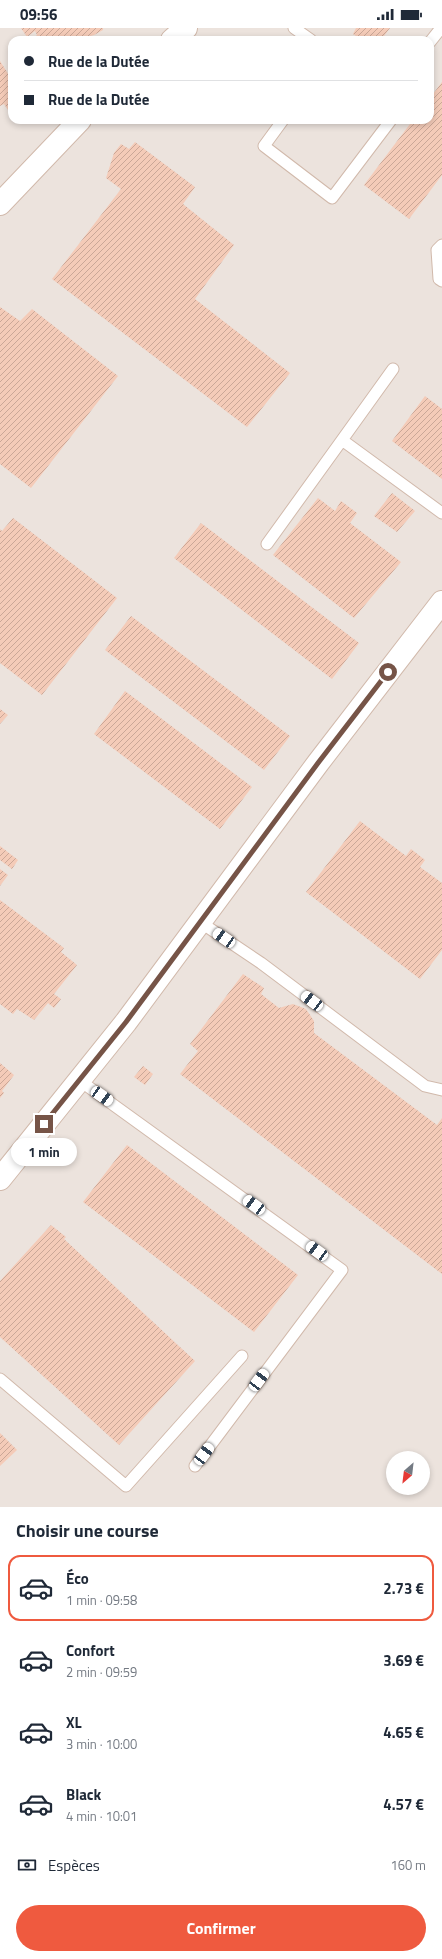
<!DOCTYPE html>
<html lang="fr">
<meta charset="utf-8">
<style>
body{margin:0;font-family:"Titillium Web",sans-serif;background:#f6f6f7;color:#1f2937;height:100vh;display:flex;flex-direction:column;font-size:15px;white-space:nowrap}
*{box-sizing:border-box;margin:0}
p{font-size:13px;color:#747a83}
.icon{flex:none;width:22px;height:22px;fill:none;stroke:currentColor;stroke-width:2;stroke-linecap:round;stroke-linejoin:round}
.map{position:relative;height:1479px;overflow:hidden}
.drawer{display:flex;flex-direction:column;background:#fff;flex:1}
.drawer>*{flex:none}
.top-card{position:absolute;left:8px;top:8px;width:426px;height:88px;border-radius:12px;box-shadow:0 2px 6px #0003;display:grid;align-content:center;height:88px;padding:0 16px;background:#fff}
.needle{width:26px;rotate:208deg}
.controls{position:absolute;left:386px;top:1423px;display:grid;gap:8px}
.controls a{display:grid;place-items:center;width:44px;height:44px;border-radius:50%;background:#fff;box-shadow:0 2px 6px #0003;font-size:20px}
.end{position:absolute;width:18px;height:18px;margin:-9px;border:5px solid #765447;background:#fff;box-shadow:0 0 0 2px #fff}
.from{border-radius:50%}
.bubble{position:absolute;height:28px;border-radius:14px;background:#fff;box-shadow:0 2px 6px #0003;font-size:13px;font-weight:700;line-height:28px;text-align:center}
.car{position:absolute;width:12px;height:24px;margin:-12px -6px;border-radius:5px;box-shadow:0 0 3px 1px #0007;background:linear-gradient(#fff 24%,#345 0 40%,#fff 0 76%,#345 0 86%,#fff 0)}
.top-card b{display:flex;align-items:center;gap:14px;height:38px;font-size:15px}
.top-card b+b{border-top:1px solid #e0e1e3}
.top-card i{width:10px;height:10px;background:#1f2937}
ul{padding:0;list-style:none}
li{display:flex;align-items:center;gap:12px;height:66px;margin:0 8px 6px;padding:0 8px;border:2px solid transparent;border-radius:12px}
li div{flex:1}
li b{display:block;font-size:15px}
li em{font-style:normal;font-weight:700}
li.on{border-color:#ef5a3f}
li>.icon{width:36px;height:36px;stroke-width:1.5}
h2{padding:0 16px;font-size:18px;line-height:48px}
.pay{display:flex;align-items:center;gap:10px;height:44px;padding:0 16px;font-size:15px}
.pay p{margin-inline-start:auto}
.primary-button{display:flex;gap:8px;margin-top:auto;padding:8px 16px}
.primary-button a{flex:1;height:46px;border-radius:24px;background:#ef5a3f;color:#fff;font-size:16px;font-weight:700;line-height:46px;text-align:center}
.status{display:flex;justify-content:space-between;align-items:center;height:28px;padding:0 20px;background:#fff;direction:ltr}
.status svg{height:11px;fill:currentColor}
.map>svg:first-child{display:block}
</style>
<div class="status"><b>09:56</b><svg viewBox="0 0 49 12"><path d="M0 12V9h3v3zM5 12V6h3v6zM10 12V3h3v9zM15 12V0h3v12zM26 1h20v11H26zM47 4h2v5h-2z"/></svg></div>
<div class="map">
<svg width="442" height="1479" viewBox="0 0 442 1479">
<defs>
<pattern id="building-hatch" width="6" height="6" patternUnits="userSpaceOnUse"><rect width="6" height="6" fill="#f4cbb8"/><path d="M-1 1l2-2M0 6l6-6M5 7l2-2" fill="none" stroke="#caa797"/></pattern>
</defs>
<rect width="100%" height="100%" fill="#fdf1e2"/>
<path fill="#ece3dd" fill-rule="evenodd" d="M0,0h442v1479h-442zM12,12h418v80h-418zM393,1430h30v30h-30z"/>
<path fill="url(#building-hatch)" d="M21,0h82v2l-9,5 -18,5h-45l6,-5 -2,-4 -8,6z
M356,0h34l-9,12h-19l-9,-6z
M0,33l12,19v36l-8,-12 -4,2z
M442,54v93l-33,44 -45,-34 49,-65h17v-22z
M135,114l60,45 -12,17 51,41 -39,54 95,74 -43,54 -195,-148 69,-90 -15,-11 8,-25 7,-9 8,5z
M0,279l20,14 12,-12 86,67 -87,112 -31,-24z
M425,368l17,13v70l-50,-38z
M392,465l23,18 -18,21 -23,-16z
M318,470l17,13 6,-10 16,12 -7,10 51,39 -47,56 -81,-63z
M13,490l104,80 -75,97 -42,-32v-134l2,2z
M201,495l158,120 -27,36 -158,-121z
M131,588l159,120 -26,34 -159,-120z
M125,663l127,96 -32,42 -126,-95z
M0,681l8,6 -8,9z
M360,793l46,35 5,-7 14,11 -5,7 22,16v67l-22,29 -114,-87z
M0,818l18,14 -6,9 -12,-9z
M0,841l8,6 -8,11z
M0,872l64,48 -3,4 16,13 -23,29 7,5 -7,9 -6,-5 -14,17 -17,-11 -4,5 -13,-10z
M243,946l21,14 -3,6 18,14 14,-4 13,5 8,12v12l123,92 5,-7v156l-262,-200 18,-23 -8,-7z
M0,1035l14,12 -12,16 2,2 -4,5z
M143,1038l10,8 -8,11 -11,-8z
M127,1117l171,130 -44,57 -171,-130z
M51,1197l15,12 -2,2 131,122 -76,84 -119,-108v-56z
M0,1405l17,17 -17,16z"/>
<g fill="none" stroke-linecap="round" stroke-linejoin="round">
<g stroke="#d1b9ab" stroke-width="13">
<path id="lane" d="M294,0l17,12
M430,14l11,-14
M283,92l-19,26 68,52 59,-78
M442,217l-5,5 2,29 3,2
M342,412l51,-71
M267,516l75,-104 100,73
M200,894l61,41 164,123 17,4
M79,1052l263,190 -147,196
M0,1351l126,107 116,-130"/>
</g>
<g stroke="#d1b9ab" stroke-width="24">
<path id="street" d="M172,12l14,-12
M0,176l80,-84
M0,1151l126,-157 192,-259 124,-161"/>
</g>
<use href="#lane" stroke="#fff" stroke-width="11"/>
<use href="#street" stroke="#fff" stroke-width="22"/>
</g>
<g fill="none" stroke-linecap="round" stroke-linejoin="round">
<path stroke="#765447" stroke-width="5" d="M44,1096l82,-102 192,-259 70,-91"/>
</g>
</svg>
<div class="controls">
<a><svg class="needle" viewBox="-14 -14 28 28"><path d="M0-13l5 13h-10z" fill="#e53935"/><path d="M0 13l5-13h-10z" fill="#747a83"/></svg></a>
</div>
<i class="end from" style="left:388px;top:644px"></i>
<i class="end" style="left:44px;top:1096px"></i>
<div class="bubble" style="left:11px;top:1110px;width:66px">1 min</div>
<i class="car" style="left:224px;top:910px;rotate:304deg"></i>
<i class="car" style="left:312px;top:973px;rotate:307deg"></i>
<i class="car" style="left:102px;top:1068px;rotate:125deg"></i>
<i class="car" style="left:254px;top:1177px;rotate:306deg"></i>
<i class="car" style="left:317px;top:1223px;rotate:306deg"></i>
<i class="car" style="left:259px;top:1352px;rotate:37deg"></i>
<i class="car" style="left:204px;top:1426px;rotate:37deg"></i>
<div class="top-card">
<b><i class="from"></i>Rue de la Dutée</b>
<b><i></i>Rue de la Dutée</b>
</div>
</div>
<section class="drawer">
<h2>Choisir une course</h2>
<ul>
<li class="on"><svg class="icon" aria-label="car" viewBox="0 0 24 24"><path d="M5 17H2v-5l4-1 3-4h7l3 4 3 1v5h-3M9 17h6M6 11h13"/><circle cx="7" cy="17" r="2"/><circle cx="17" cy="17" r="2"/></svg><div><b>Éco</b><p>1 min · 09:58</p></div><em>2.73 €</em></li>
<li><svg class="icon" aria-label="car" viewBox="0 0 24 24"><path d="M5 17H2v-5l4-1 3-4h7l3 4 3 1v5h-3M9 17h6M6 11h13"/><circle cx="7" cy="17" r="2"/><circle cx="17" cy="17" r="2"/></svg><div><b>Confort</b><p>2 min · 09:59</p></div><em>3.69 €</em></li>
<li><svg class="icon" aria-label="car" viewBox="0 0 24 24"><path d="M5 17H2v-5l4-1 3-4h7l3 4 3 1v5h-3M9 17h6M6 11h13"/><circle cx="7" cy="17" r="2"/><circle cx="17" cy="17" r="2"/></svg><div><b>XL</b><p>3 min · 10:00</p></div><em>4.65 €</em></li>
<li><svg class="icon" aria-label="car" viewBox="0 0 24 24"><path d="M5 17H2v-5l4-1 3-4h7l3 4 3 1v5h-3M9 17h6M6 11h13"/><circle cx="7" cy="17" r="2"/><circle cx="17" cy="17" r="2"/></svg><div><b>Black</b><p>4 min · 10:01</p></div><em>4.57 €</em></li>
</ul>
<div class="pay"><svg class="icon" aria-label="cash" viewBox="0 0 24 24"><path d="M3 7h18v10H3z"/><circle cx="12" cy="12" r="2"/></svg>Espèces<p>160 m</p></div>
<div class="primary-button"><a>Confirmer</a></div>
</section>
